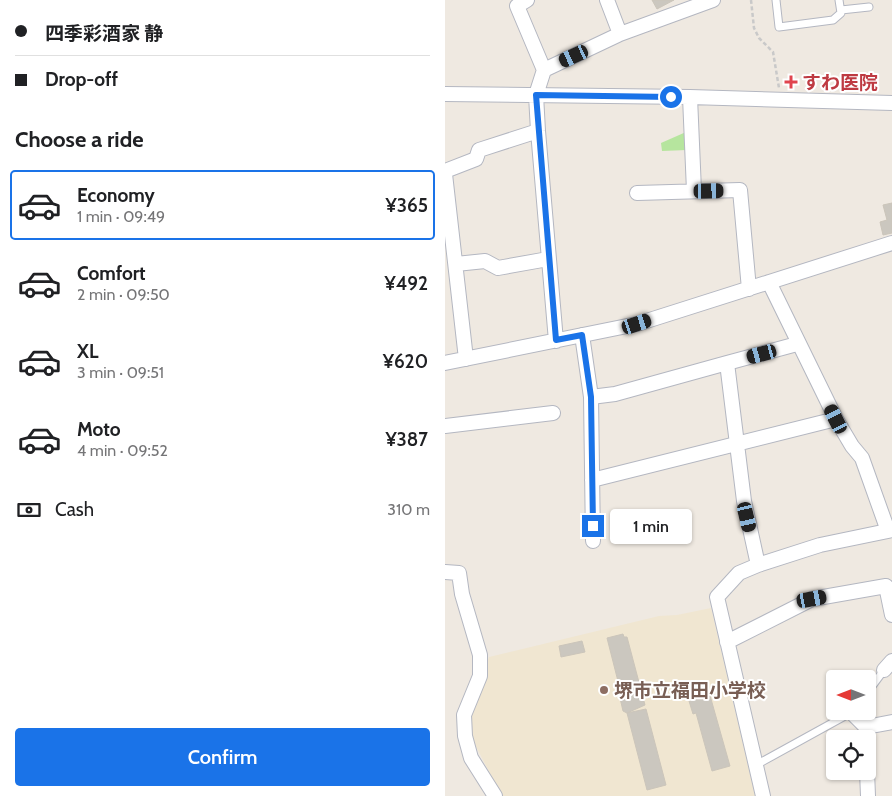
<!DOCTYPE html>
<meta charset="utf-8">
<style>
body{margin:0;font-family:Cabin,"Noto Sans JP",sans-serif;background:#f2f2f2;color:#202124;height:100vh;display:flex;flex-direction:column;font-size:19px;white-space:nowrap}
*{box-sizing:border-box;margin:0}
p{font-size:16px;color:#757577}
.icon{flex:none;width:28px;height:28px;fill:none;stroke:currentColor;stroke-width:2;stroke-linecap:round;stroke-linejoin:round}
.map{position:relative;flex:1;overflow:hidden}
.details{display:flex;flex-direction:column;background:#fff;width:445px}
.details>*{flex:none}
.hud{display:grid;align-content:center;height:110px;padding:0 15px;background:#fff}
.needle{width:32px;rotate:270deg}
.tools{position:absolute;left:381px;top:670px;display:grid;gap:10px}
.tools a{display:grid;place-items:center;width:50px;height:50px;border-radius:5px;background:#fff;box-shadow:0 1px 4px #0004;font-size:25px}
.end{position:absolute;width:22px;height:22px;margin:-11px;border:6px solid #1a73e8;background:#fff;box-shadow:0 0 0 2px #fff}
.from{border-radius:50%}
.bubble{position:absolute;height:35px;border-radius:5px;background:#fff;box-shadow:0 1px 4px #0004;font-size:16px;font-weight:600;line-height:35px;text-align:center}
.car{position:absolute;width:15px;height:30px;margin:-15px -8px;border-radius:6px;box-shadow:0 0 4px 1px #0007;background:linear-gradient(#222 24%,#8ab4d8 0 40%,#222 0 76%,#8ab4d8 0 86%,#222 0)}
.hud b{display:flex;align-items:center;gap:18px;height:48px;font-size:19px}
.hud b+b{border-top:1px solid #e0e0e0}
.hud i{width:12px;height:12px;background:#202124}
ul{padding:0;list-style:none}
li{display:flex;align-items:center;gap:15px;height:70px;margin:0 10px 8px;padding:0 5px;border:2px solid transparent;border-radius:5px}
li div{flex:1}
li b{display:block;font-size:19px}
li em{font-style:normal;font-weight:600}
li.selected{border-color:#1a73e8}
li>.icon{width:45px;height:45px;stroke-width:1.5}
h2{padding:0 15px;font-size:22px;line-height:60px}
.pay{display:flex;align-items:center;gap:12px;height:55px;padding:0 15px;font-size:19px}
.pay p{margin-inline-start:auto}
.action{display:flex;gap:10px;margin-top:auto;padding:10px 15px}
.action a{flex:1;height:58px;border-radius:5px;background:#1a73e8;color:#fff;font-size:20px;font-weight:600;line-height:58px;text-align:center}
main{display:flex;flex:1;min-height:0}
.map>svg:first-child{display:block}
</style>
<main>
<section class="details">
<div class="hud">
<b><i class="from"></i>四季彩酒家 静</b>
<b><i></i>Drop-off</b>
</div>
<h2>Choose a ride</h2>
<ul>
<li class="selected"><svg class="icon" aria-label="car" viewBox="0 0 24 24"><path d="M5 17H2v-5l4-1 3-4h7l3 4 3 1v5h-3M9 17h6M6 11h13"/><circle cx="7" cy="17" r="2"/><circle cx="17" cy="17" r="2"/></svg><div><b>Economy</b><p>1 min · 09:49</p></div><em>¥365</em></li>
<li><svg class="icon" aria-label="car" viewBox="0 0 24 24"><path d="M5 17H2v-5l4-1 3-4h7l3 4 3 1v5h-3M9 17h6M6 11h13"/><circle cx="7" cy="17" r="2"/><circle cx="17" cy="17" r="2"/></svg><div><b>Comfort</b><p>2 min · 09:50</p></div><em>¥492</em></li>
<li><svg class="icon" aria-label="car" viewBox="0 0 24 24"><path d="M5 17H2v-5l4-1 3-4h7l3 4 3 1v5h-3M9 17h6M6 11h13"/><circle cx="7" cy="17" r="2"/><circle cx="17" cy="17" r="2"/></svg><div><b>XL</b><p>3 min · 09:51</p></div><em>¥620</em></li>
<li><svg class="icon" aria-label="car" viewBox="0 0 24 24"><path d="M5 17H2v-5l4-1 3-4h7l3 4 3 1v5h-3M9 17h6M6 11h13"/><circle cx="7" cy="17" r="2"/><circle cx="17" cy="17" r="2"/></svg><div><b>Moto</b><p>4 min · 09:52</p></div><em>¥387</em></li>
</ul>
<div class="pay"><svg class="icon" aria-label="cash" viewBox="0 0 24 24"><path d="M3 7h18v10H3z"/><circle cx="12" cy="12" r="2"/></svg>Cash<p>310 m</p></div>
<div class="action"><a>Confirm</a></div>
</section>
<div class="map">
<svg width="447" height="796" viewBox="0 0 447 796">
<rect width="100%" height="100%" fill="#efe9e1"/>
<path fill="#f0e6d1" d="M266,608l44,188h-253l-29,-55 -2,-20 2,-19 16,-45 170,-41 18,-1z"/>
<path fill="#b6e59e" d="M241,132l1,18 -25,1 -1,-8z"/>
<path fill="#cbc7bf" stroke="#cbc5ba" d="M207,0h22l-17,9z
M447,203v30l-9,2 -3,-13 7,-2 -4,-15z
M178,634l1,3h3l18,68 -18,8 -4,-2 -3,-13 2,-1 -15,-59z
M137,641l3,11 -24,5 -2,-11z
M264,692l21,74 -18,5 -16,-58 -3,1 -4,-13 4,-1v-3z
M201,709l20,76 -19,5 -20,-77z"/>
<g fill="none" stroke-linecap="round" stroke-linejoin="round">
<g stroke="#b4b7c1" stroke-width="9">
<path id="lane" d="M331,0l3,27 54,-7 8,-7 -2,-13
M396,10l28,-3
M422,693l17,-23
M311,765l98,-54"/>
</g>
<g stroke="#b4b7c1" stroke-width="16">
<path id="street" d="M82,0l-10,6 27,64
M162,0l13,34
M0,94l245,3 202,6
M245,97l4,94
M0,171l31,-12 3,-9 59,-19
M0,174l21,185
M192,193l103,-3 9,99
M11,264l29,-3 13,7 50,-9
M324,282l67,137 16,27 10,12 26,73
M137,335l9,62 2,144
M111,341l-18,-210 -2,-36 8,-25 76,-36 93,-34
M0,363l192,-39 255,-81
M282,363l70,-19
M146,397l24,-3 112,-31 17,138 14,64
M0,426l108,-13
M147,480l244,-61
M0,572l14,1 3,21 18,61v21l-16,39 1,21 6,22 24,38
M282,642l85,-43 74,-13 6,29
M439,670l8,-9
M407,713l14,14
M421,739v-12l26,-5
M422,771l1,25
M318,796l-46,-199 22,-24 19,-8 62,-20 72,-15"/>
</g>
<path stroke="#c9c9c9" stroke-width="2.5" stroke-dasharray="4 2.5" stroke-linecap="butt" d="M306,0l3,28 5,10 14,14 6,36"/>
<use href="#lane" stroke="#fff" stroke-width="7"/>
<use href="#street" stroke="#fff" stroke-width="14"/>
</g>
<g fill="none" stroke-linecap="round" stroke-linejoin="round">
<path stroke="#1a73e8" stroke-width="6" d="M148,526l-2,-129 -9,-62 -26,5 -20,-245 135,2"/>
</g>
<path fill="#e0444e" stroke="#fff" stroke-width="2" d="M343.5 74.5h5v5h5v5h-5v5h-5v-5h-5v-5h5z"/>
<circle fill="#8d6e63" stroke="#fff" stroke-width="2" cx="159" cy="690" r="5"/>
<g text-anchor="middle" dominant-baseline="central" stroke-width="4" stroke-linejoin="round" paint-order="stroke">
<g font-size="19" font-weight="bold" fill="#be3a42" stroke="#fff" text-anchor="start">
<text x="357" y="82">すわ医院</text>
</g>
<g font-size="19" font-weight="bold" fill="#785e54" stroke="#fff" text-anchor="start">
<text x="169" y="690">堺市立福田小学校</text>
</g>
</g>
</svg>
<div class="tools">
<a><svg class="needle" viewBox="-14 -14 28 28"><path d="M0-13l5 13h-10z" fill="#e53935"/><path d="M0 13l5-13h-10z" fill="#757577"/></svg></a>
<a><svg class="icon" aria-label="locate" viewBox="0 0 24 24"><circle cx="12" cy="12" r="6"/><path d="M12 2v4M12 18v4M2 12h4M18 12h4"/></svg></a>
</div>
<i class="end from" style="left:226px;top:97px"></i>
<i class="end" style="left:148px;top:526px"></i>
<div class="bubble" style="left:165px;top:509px;width:82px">1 min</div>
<i class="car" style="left:129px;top:56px;rotate:245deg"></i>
<i class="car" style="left:264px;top:191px;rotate:89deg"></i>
<i class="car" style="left:192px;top:324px;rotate:72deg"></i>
<i class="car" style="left:317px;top:354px;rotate:255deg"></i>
<i class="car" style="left:391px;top:419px;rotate:333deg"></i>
<i class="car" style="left:302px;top:517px;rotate:167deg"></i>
<i class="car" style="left:367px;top:599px;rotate:80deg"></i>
</div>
</main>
